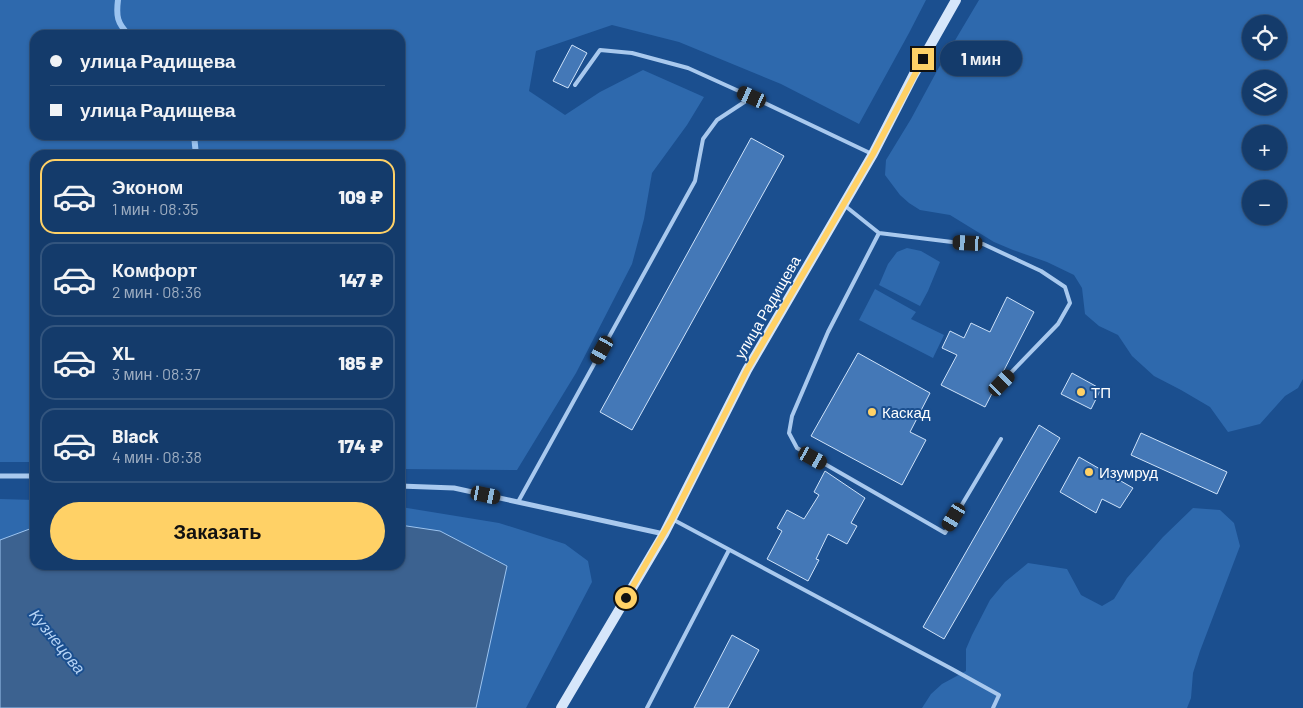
<!DOCTYPE html>
<html lang="ru">
<meta charset="utf-8">
<style>
body{margin:0;font-family:Barlow,sans-serif;background:#214673;color:#f1f3f6;height:100vh;display:flex;flex-direction:column;font-size:19px;white-space:nowrap}
*{box-sizing:border-box;margin:0}
p{font-size:16px;color:#9dadc1}
.icon{flex:none;width:28px;height:28px;fill:none;stroke:currentColor;stroke-width:2;stroke-linecap:round;stroke-linejoin:round}
.map{position:relative;flex:1;overflow:hidden}
.drawer{position:absolute;left:30px;top:150px;width:375px;height:420px;display:flex;flex-direction:column;background:#143b6b;border-radius:15px;box-shadow:0 1px 4px #0004,0 0 0 1px #33557e}
.drawer>*{flex:none}
.banner{position:absolute;left:30px;top:30px;width:375px;height:110px;border-radius:15px;box-shadow:0 1px 4px #0004,0 0 0 1px #33557e;display:grid;align-content:center;height:110px;padding:0 20px;background:#143b6b}
.buttons{position:absolute;left:1242px;top:15px;display:grid;gap:10px}
.buttons a{display:grid;place-items:center;width:45px;height:45px;border-radius:50%;background:#143b6b;box-shadow:0 1px 4px #0004,0 0 0 1px #33557e;font-size:25px}
.end{position:absolute;width:22px;height:22px;margin:-11px;border:6px solid #ffd166;background:#111;box-shadow:0 0 0 2px #111}
.from{border-radius:50%}
.bubble{position:absolute;height:35px;border-radius:18px;background:#143b6b;box-shadow:0 1px 4px #0004,0 0 0 1px #33557e;font-size:16px;font-weight:800;line-height:35px;text-align:center}
.car{position:absolute;width:15px;height:30px;margin:-15px -8px;border-radius:6px;box-shadow:0 0 4px 1px #0007;background:linear-gradient(#222 24%,#8ab4d8 0 40%,#222 0 76%,#8ab4d8 0 86%,#222 0)}
.banner b{display:flex;align-items:center;gap:18px;height:48px;font-size:19px}
.banner b+b{border-top:1px solid #33557e}
.banner i{width:12px;height:12px;background:#f1f3f6}
ul{padding:9px 0 0;list-style:none}
li{display:flex;align-items:center;gap:15px;height:75px;margin:0 10px 8px;padding:0 10px;border:2px solid #33557e;border-radius:15px}
li div{flex:1}
li b{display:block;font-size:19px}
li em{font-style:normal;font-weight:800}
li.active{border-color:#ffd166}
li>.icon{width:45px;height:45px;stroke-width:1.5}
.button{display:flex;gap:10px;margin-top:auto;padding:10px 20px}
.button a{flex:1;height:58px;border-radius:30px;background:#ffd166;color:#111;font-size:20px;font-weight:800;line-height:58px;text-align:center}
.map>svg:first-child{display:block}
</style>
<div class="map">
<svg width="1303" height="708" viewBox="0 0 1303 708">
<rect width="100%" height="100%" fill="#1b4f8f"/>
<path fill="#2e69ad" fill-rule="evenodd" d="M0,0h926l-17,33 -50,91 -78,-40 -102,-42 -67,-17 -76,26 -7,40 36,24 35,-23 43,-22 61,27 -17,28 -35,48 -8,46 -12,45 -56,109 -59,97 -117,-1v-314h-365v307h-35zM35,35h365v100h-365z
M979,0h324v379l-5,9 -13,8 -25,28 -32,8 -18,-25 -29,-17 -27,-14 -22,-20 -14,-21 -19,-9 -14,-12 -3,-26 -8,-13 -27,-13 -34,-12 -19,-8 -44,-27 -30,-5 -11,-7 -9,-8 -15,-20 1,-15 25,-41 27,-50zM1251,24h28v27h-28zM1251,79h28v27h-28zM1251,134h28v27h-28zM1251,189h28v27h-28z
M907,248l14,3 19,11 -12,29 -8,15 -41,-21 9,-21 9,-12z
M875,289l41,23 -5,7 33,16 -11,23 -74,-38z
M0,499l35,1v65h365v-58h1l98,16 66,21 23,17 4,21 -66,126h-526z
M1193,508l27,2 14,13 6,23 -40,105 -7,22 -2,25 -4,10h-265l9,-14 11,-10 24,-13v-22l6,-14 18,-35 15,-18 23,-19 39,6 14,26 21,11 12,-7 13,-21 36,-41z"/>
<path fill="#3c6290" stroke="#9cc4f0" d="M400,525l40,6 67,35 -31,142h-476v-168l35,-13v38h365z"/>
<g fill="none" stroke-linecap="round" stroke-linejoin="round">
<path stroke="#9cc4f0" stroke-width="6" d="M118,0c-2,16 -1,23 11,35
M194,135l2,20
M32,412l3,-11"/>
</g>
<path fill="#4478b7" stroke="#cfe3fa" d="M572,45l15,8 -19,35 -15,-7z
M751,138l33,18 -152,274 -32,-18z
M1007,297l27,15 -49,95 -44,-22 16,-30 -15,-7 8,-17 14,7 7,-15 19,9z
M858,353l72,40 -20,39 16,8 -24,45 -91,-49z
M1072,373l29,16 -10,20 -30,-15z
M1039,425l21,13 -116,201 -21,-12z
M1141,433l86,39 -10,22 -86,-39z
M1079,457l54,31 -13,20 -18,-9 -6,14 -36,-21z
M825,471l40,27 -14,25 6,3 -10,18 -19,-10 -12,25 3,1 -11,21 -41,-22 15,-28 -5,-3 10,-18 17,9 15,-24 -5,-3z
M732,635l27,15 -31,58h-34z"/>
<g fill="none" stroke-linecap="round" stroke-linejoin="round">
<path stroke="#a9c9ee" stroke-width="4" d="M575,85l25,-35 32,3 56,15 64,29
M844,205l35,28 73,9 31,2 58,27 24,16 5,16 -12,21 -57,59
M879,233l-51,99 -36,84 -3,17 8,15 148,85 56,-94
M518,502l177,-321 8,-42 14,-19 35,-23 120,57
M672,519l280,150 47,26 -6,13
M647,708l82,-158"/>
<path stroke="#a9c9ee" stroke-width="5" d="M0,476h35
M400,486l54,2 210,46"/>
<path stroke="#d6e6fa" stroke-width="10" d="M561,708l103,-174 83,-164 126,-216 40,-78 43,-76"/>
</g>
<g fill="none" stroke-linecap="round" stroke-linejoin="round">
<path stroke="#ffd166" stroke-width="6" d="M626,598l46,-79 75,-149 126,-216 50,-95"/>
</g>
<g fill="#ffd166" stroke="#1b4f8f" stroke-width="2">
<circle cx="1081" cy="392" r="5"/>
<circle cx="872" cy="412" r="5"/>
<circle cx="1089" cy="472" r="5"/>
</g>
<g text-anchor="middle" dominant-baseline="central" stroke-width="4" stroke-linejoin="round" paint-order="stroke">
<g font-size="15" fill="#fff" stroke="#1b4f8f">
<text transform="translate(767 307) rotate(-60)">улица Радищева</text>
</g>
<g font-size="15" fill="#fff" stroke="#1b4f8f" text-anchor="start">
<text x="1091" y="392">ТП</text>
<text x="882" y="412">Каскад</text>
<text x="1099" y="472">Изумруд</text>
</g>
<g font-size="16" font-style="italic" fill="#b5d3f5" stroke="#1b4f8f">
<text transform="translate(58 641) rotate(51)">Кузнецова</text>
</g>
</g>
</svg>
<div class="buttons">
<a><svg class="icon" aria-label="locate" viewBox="0 0 24 24"><circle cx="12" cy="12" r="6"/><path d="M12 2v4M12 18v4M2 12h4M18 12h4"/></svg></a>
<a><svg class="icon" aria-label="layers" viewBox="0 0 24 24"><path d="M12 4l9 5-9 5-9-5zM3 14l9 5 9-5"/></svg></a>
<a>+</a>
<a>−</a>
</div>
<i class="end from" style="left:626px;top:598px"></i>
<i class="end" style="left:923px;top:59px"></i>
<div class="bubble" style="left:940px;top:41px;width:82px">1 мин</div>
<i class="car" style="left:752px;top:97px;rotate:294deg"></i>
<i class="car" style="left:968px;top:243px;rotate:273deg"></i>
<i class="car" style="left:602px;top:350px;rotate:209deg"></i>
<i class="car" style="left:1002px;top:383px;rotate:44deg"></i>
<i class="car" style="left:813px;top:458px;rotate:119deg"></i>
<i class="car" style="left:486px;top:495px;rotate:102deg"></i>
<i class="car" style="left:954px;top:517px;rotate:211deg"></i>
<div class="banner">
<b><i class="from"></i>улица Радищева</b>
<b><i></i>улица Радищева</b>
</div>
<section class="drawer">
<ul>
<li class="active"><svg class="icon" aria-label="car" viewBox="0 0 24 24"><path d="M5 17H2v-5l4-1 3-4h7l3 4 3 1v5h-3M9 17h6M6 11h13"/><circle cx="7" cy="17" r="2"/><circle cx="17" cy="17" r="2"/></svg><div><b>Эконом</b><p>1 мин · 08:35</p></div><em>109 ₽</em></li>
<li><svg class="icon" aria-label="car" viewBox="0 0 24 24"><path d="M5 17H2v-5l4-1 3-4h7l3 4 3 1v5h-3M9 17h6M6 11h13"/><circle cx="7" cy="17" r="2"/><circle cx="17" cy="17" r="2"/></svg><div><b>Комфорт</b><p>2 мин · 08:36</p></div><em>147 ₽</em></li>
<li><svg class="icon" aria-label="car" viewBox="0 0 24 24"><path d="M5 17H2v-5l4-1 3-4h7l3 4 3 1v5h-3M9 17h6M6 11h13"/><circle cx="7" cy="17" r="2"/><circle cx="17" cy="17" r="2"/></svg><div><b>XL</b><p>3 мин · 08:37</p></div><em>185 ₽</em></li>
<li><svg class="icon" aria-label="car" viewBox="0 0 24 24"><path d="M5 17H2v-5l4-1 3-4h7l3 4 3 1v5h-3M9 17h6M6 11h13"/><circle cx="7" cy="17" r="2"/><circle cx="17" cy="17" r="2"/></svg><div><b>Black</b><p>4 мин · 08:38</p></div><em>174 ₽</em></li>
</ul>
<div class="button"><a>Заказать</a></div>
</section>
</div>
